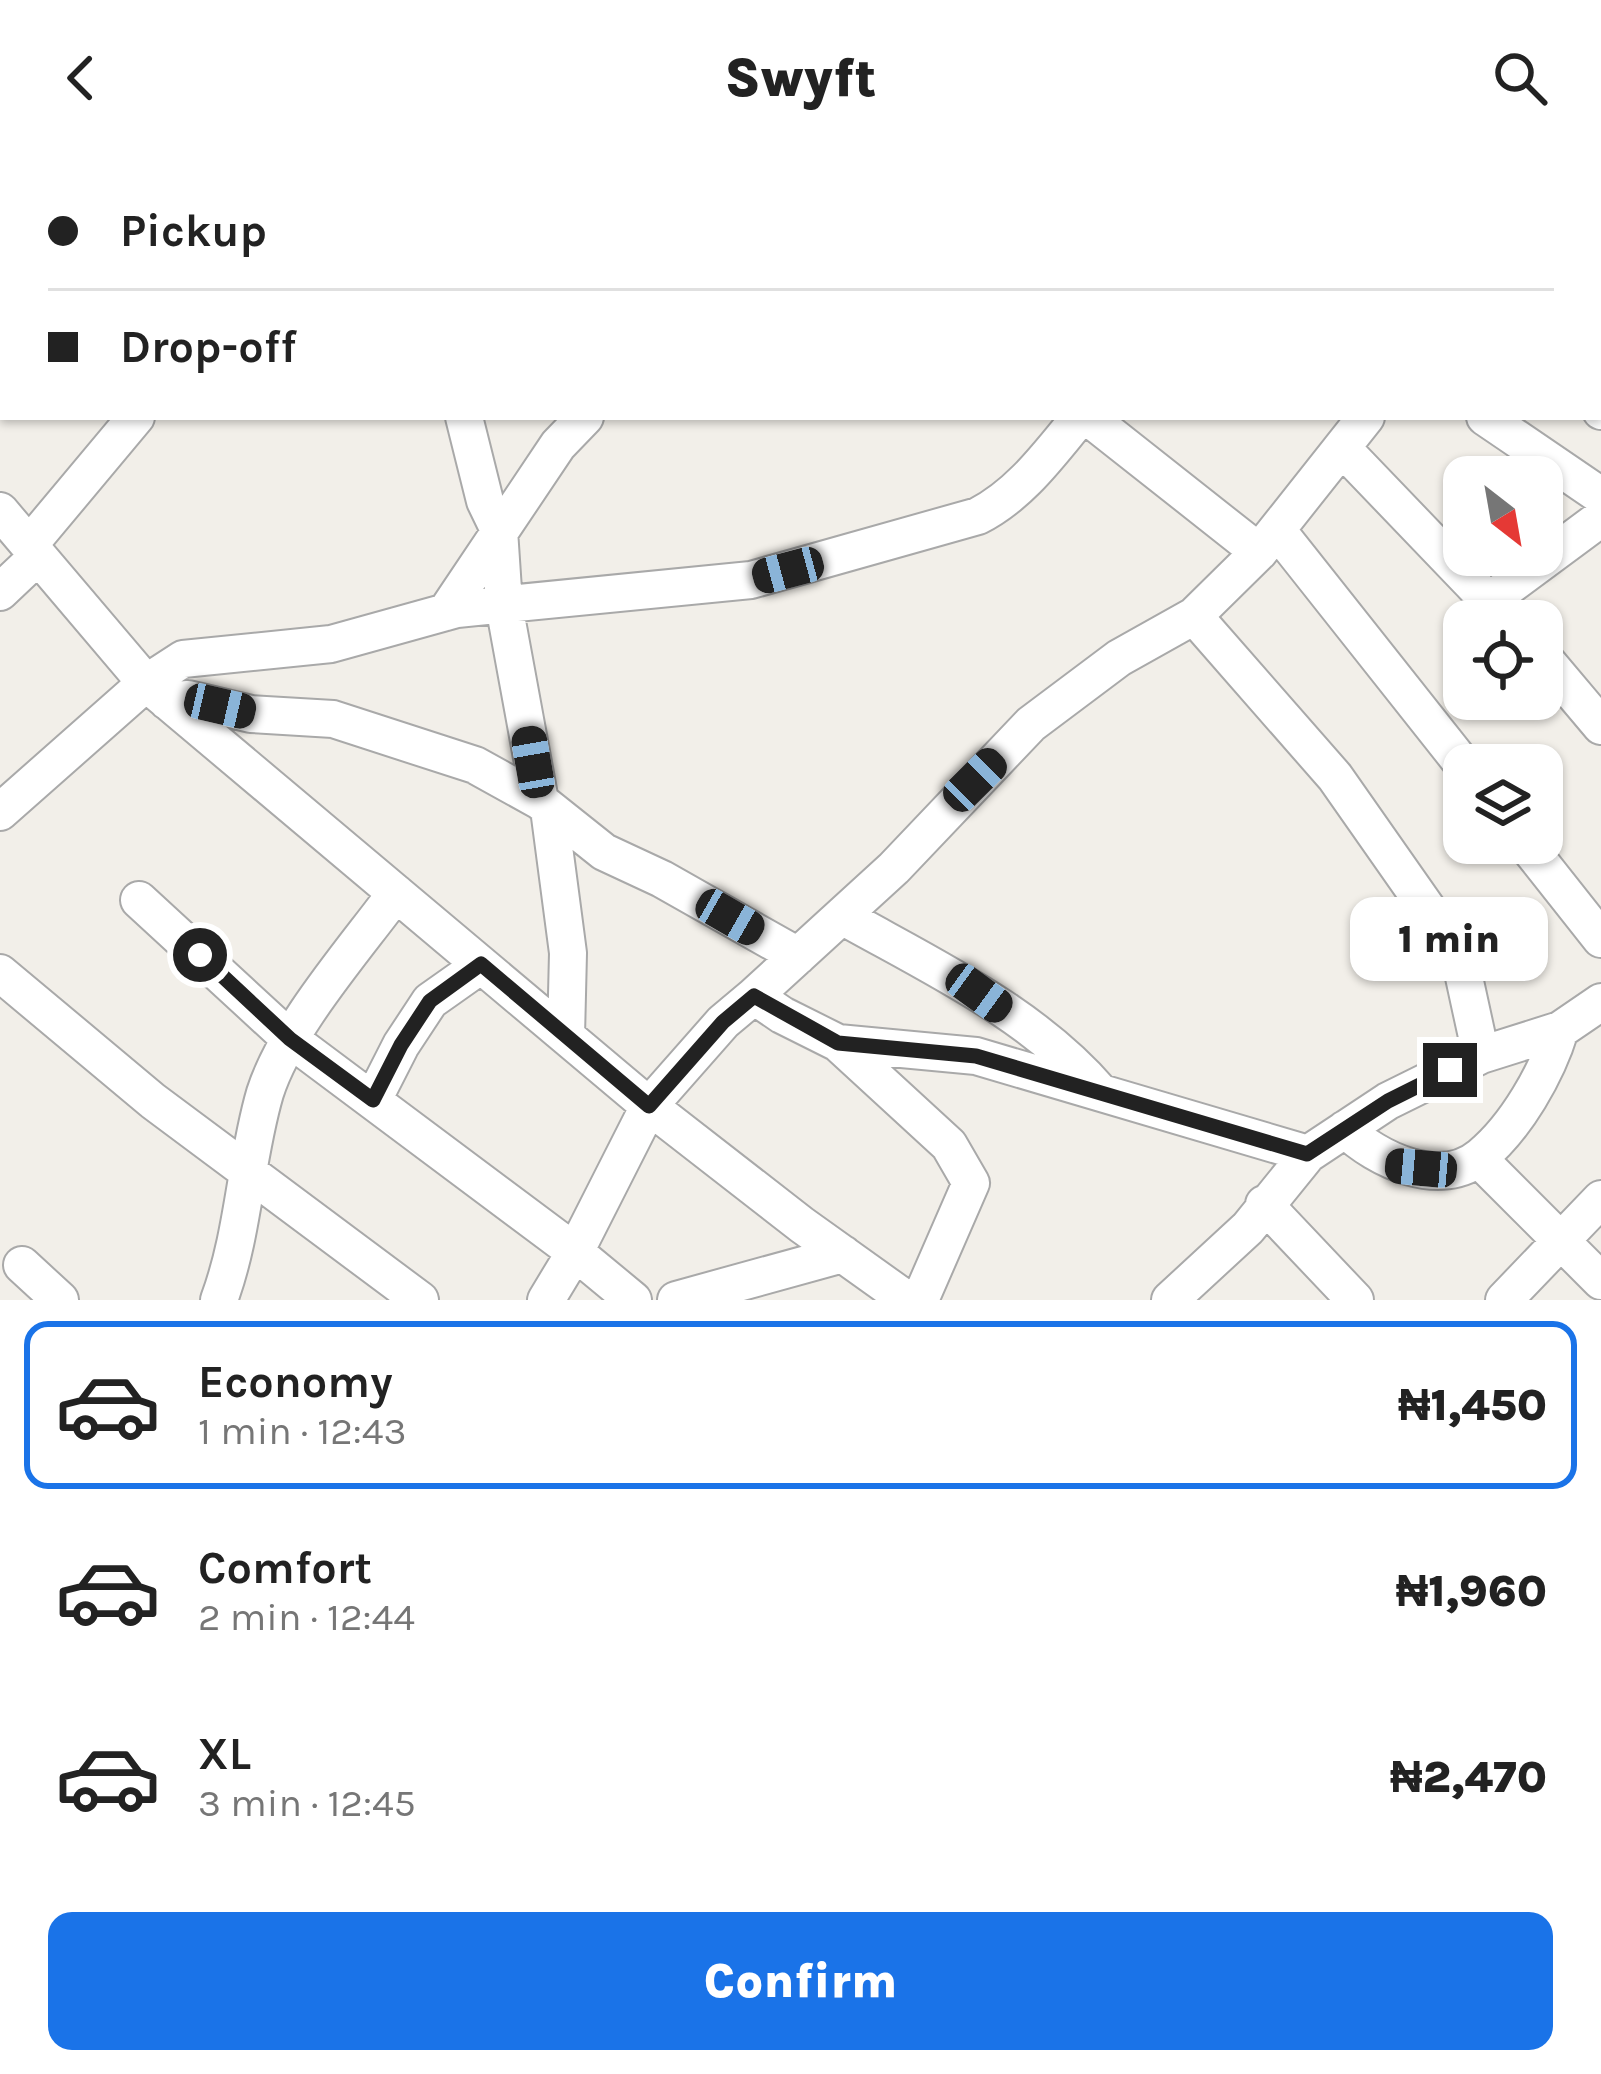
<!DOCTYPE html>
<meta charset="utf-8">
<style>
body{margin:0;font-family:Karla,sans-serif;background:#f6f6f6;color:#222;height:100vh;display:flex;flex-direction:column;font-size:45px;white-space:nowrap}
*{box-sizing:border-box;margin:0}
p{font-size:39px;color:#767676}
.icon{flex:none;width:66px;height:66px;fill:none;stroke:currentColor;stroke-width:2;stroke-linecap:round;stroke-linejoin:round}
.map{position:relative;height:1144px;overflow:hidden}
.details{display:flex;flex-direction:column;background:#fff;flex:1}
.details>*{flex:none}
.top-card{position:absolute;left:0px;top:0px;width:1602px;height:264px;box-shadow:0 3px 9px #0004;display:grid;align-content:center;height:264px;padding:0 48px;background:#fff}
.needle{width:78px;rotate:149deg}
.fabs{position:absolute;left:1443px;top:300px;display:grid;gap:24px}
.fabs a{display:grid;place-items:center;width:120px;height:120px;border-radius:24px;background:#fff;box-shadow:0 3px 9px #0004;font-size:60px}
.end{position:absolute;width:54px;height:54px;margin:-27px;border:15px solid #222;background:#fff;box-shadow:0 0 0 6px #fff}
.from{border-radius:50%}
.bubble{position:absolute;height:84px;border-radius:24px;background:#fff;box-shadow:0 3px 9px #0004;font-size:39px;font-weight:800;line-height:84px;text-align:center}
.car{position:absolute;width:36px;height:72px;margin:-36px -18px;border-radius:15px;box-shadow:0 0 9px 3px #0007;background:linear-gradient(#222 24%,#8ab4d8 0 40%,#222 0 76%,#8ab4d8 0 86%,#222 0)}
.top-card b{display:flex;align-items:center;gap:42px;height:114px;font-size:45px}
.top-card b+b{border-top:3px solid #e0e0e0}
.top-card i{width:30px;height:30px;background:#222}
ul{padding:21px 0 0;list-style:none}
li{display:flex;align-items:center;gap:36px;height:168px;margin:0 24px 18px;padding:0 24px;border:6px solid transparent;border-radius:24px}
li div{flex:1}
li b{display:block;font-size:45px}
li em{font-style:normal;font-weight:800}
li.on{border-color:#1a73e8}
li>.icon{width:108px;height:108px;stroke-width:1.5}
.button{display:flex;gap:24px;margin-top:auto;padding:24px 48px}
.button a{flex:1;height:138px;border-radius:24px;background:#1a73e8;color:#fff;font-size:48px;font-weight:800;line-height:138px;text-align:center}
header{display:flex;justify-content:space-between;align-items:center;height:156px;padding:0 48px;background:#fff;font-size:54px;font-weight:800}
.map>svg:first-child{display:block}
</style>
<header><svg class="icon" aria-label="back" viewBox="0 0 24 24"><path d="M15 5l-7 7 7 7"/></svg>Swyft<svg class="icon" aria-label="search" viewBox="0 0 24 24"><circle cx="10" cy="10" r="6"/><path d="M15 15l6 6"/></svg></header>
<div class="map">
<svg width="1601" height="1144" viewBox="0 0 1601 1144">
<rect width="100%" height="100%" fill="#f2efe9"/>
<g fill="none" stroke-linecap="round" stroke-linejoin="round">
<g stroke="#a9a9a9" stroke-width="40">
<path id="street" d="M835,0l2,3
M1034,0l3,3
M1254,0l8,3
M1468,0l1,3
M378,3l4,-3
M887,3l5,-3
M1355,3l17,-3
M1581,3l5,-3
M1599,240l2,15
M464,261l21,84 14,29 5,75 36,196
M1088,261l171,135
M1485,261l116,79
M1342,292l166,173
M0,355l146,172 503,423 153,119 105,75
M1277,374l187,236
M29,389l107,-128
M0,436l37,-35
M1489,445l112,-83
M446,456l112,-167 27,-28
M1194,460l141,161 124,177 22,101
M1542,500l59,70
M167,545l21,-2 63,15 82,5 142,46 65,36 64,51 58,27 136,77
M549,653l19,144 -2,83
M0,656l146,-129 37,-24 148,-15 126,-35 294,-29 227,-64c43,-22 72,-63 102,-99
M1525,687l76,96
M139,744l151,139 285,213 58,48
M842,760c89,50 190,97 258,176
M0,817l153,128 267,199
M754,840l140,-128 137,-144 88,-66 75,-42 65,-64 107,-135
M838,887l111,102 22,38 -51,117
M373,944l28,-55 29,-44 51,-36
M1345,973c32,31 96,61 136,27 35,-29 66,-83 79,-126
M1479,1003l122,122
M1264,1048l91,96
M22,1109l38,35
M219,1144c25,-67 26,-139 46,-207 21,-66 89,-143 131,-200
M546,1144l29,-48 74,-146 74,-84 31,-26 28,19 56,28 138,13 332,98
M676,1144l167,-46
M1170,1144l78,-72 60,-74 80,-53 93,-46 79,-25 41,-28
M1504,1144l97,-101"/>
</g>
<use href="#street" stroke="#fff" stroke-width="36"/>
</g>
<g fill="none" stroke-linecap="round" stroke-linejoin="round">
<path stroke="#222" stroke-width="15" d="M200,799l90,84 83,61 28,-55 29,-44 51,-37 168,142 74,-84 31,-26 84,47 138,13 331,98 81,-53 62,-31"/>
</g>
</svg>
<div class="fabs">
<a><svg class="needle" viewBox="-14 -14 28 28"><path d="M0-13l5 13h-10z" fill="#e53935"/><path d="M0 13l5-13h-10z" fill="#767676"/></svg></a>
<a><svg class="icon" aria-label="locate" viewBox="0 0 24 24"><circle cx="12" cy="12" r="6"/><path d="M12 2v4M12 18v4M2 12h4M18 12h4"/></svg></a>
<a><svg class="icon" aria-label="layers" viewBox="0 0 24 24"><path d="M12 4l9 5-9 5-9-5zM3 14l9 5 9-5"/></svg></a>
</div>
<i class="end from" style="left:200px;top:799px"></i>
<i class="end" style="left:1450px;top:914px"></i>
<div class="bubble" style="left:1350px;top:741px;width:198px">1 min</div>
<i class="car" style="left:788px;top:414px;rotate:255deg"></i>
<i class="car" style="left:220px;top:550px;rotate:103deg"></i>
<i class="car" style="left:533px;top:606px;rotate:350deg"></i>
<i class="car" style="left:975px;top:624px;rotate:45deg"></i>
<i class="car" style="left:730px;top:761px;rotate:120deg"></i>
<i class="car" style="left:979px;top:837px;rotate:126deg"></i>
<i class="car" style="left:1421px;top:1012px;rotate:275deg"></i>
<div class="top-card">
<b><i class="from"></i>Pickup</b>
<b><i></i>Drop-off</b>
</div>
</div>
<section class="details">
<ul>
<li class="on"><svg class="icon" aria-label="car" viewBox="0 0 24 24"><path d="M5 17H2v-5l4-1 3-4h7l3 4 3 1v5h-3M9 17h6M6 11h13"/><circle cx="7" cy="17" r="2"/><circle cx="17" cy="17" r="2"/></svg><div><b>Economy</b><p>1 min · 12:43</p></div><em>₦1,450</em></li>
<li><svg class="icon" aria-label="car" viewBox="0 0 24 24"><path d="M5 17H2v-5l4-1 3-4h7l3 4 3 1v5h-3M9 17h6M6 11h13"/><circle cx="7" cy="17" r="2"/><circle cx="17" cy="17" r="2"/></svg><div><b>Comfort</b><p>2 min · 12:44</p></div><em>₦1,960</em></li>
<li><svg class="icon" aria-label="car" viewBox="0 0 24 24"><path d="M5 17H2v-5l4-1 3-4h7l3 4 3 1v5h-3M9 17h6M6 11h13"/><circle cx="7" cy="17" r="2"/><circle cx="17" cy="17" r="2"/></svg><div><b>XL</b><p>3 min · 12:45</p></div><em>₦2,470</em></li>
</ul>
<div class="button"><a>Confirm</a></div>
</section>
